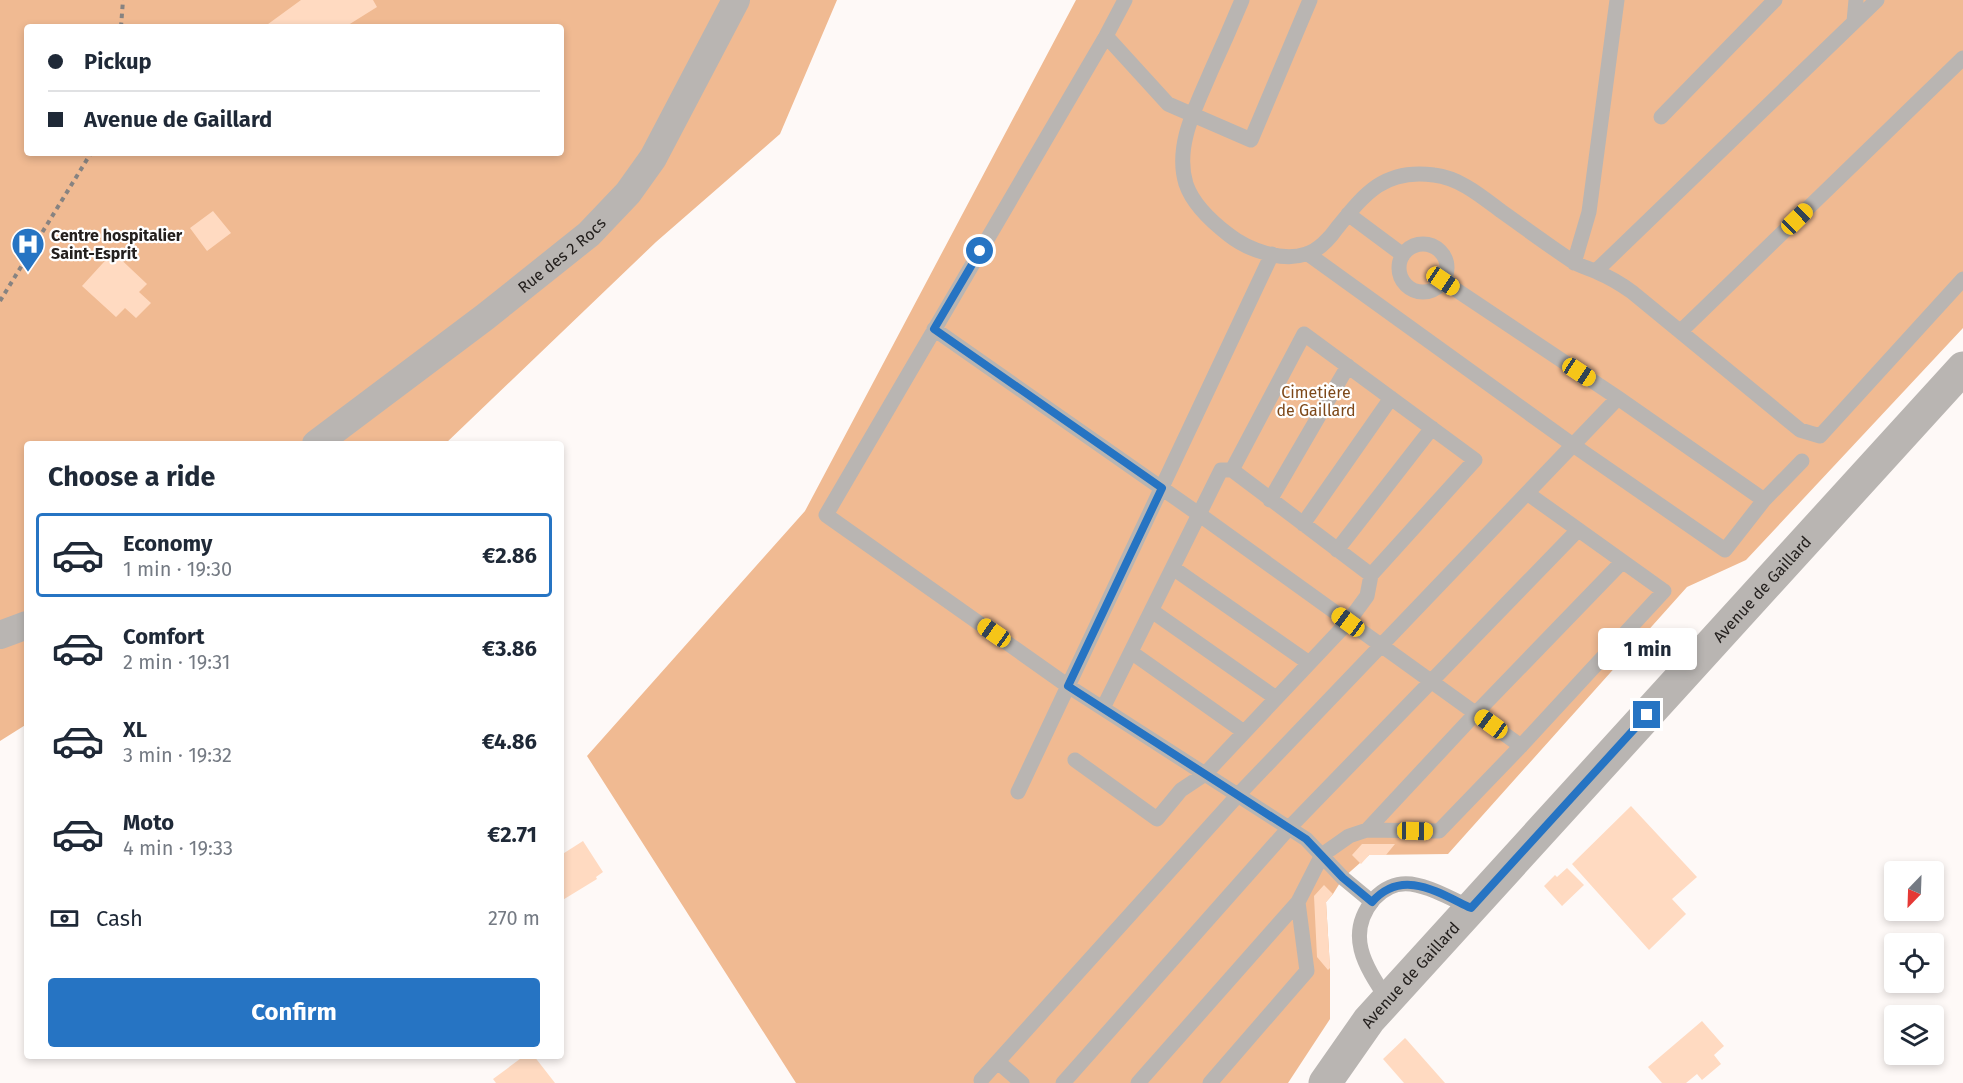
<!DOCTYPE html>
<meta charset="utf-8">
<style>
body{margin:0;font-family:"Fira Sans",sans-serif;background:#f2f2f3;color:#1f2937;height:100vh;display:flex;flex-direction:column;font-size:22px;white-space:nowrap}
*{box-sizing:border-box;margin:0}
p{font-size:20px;color:#747a83}
.icon{flex:none;width:33px;height:33px;fill:none;stroke:currentColor;stroke-width:2;stroke-linecap:round;stroke-linejoin:round}
.map{position:relative;flex:1;overflow:hidden}
.panel{position:absolute;left:24px;top:441px;width:540px;height:618px;display:flex;flex-direction:column;background:#fff;border-radius:6px;box-shadow:0 3px 9px #0003}
.panel>*{flex:none}
.hud{position:absolute;left:24px;top:24px;width:540px;height:132px;border-radius:6px;box-shadow:0 3px 9px #0003;display:grid;align-content:center;height:132px;padding:0 24px;background:#fff}
.needle{width:39px;rotate:203deg}
.controls{position:absolute;left:1884px;top:861px;display:grid;gap:12px}
.controls a{display:grid;place-items:center;width:60px;height:60px;border-radius:6px;background:#fff;box-shadow:0 3px 9px #0003;font-size:30px}
.end{position:absolute;width:27px;height:27px;margin:-14px;border:8px solid #2674c3;background:#fff;box-shadow:0 0 0 3px #fff}
.from{border-radius:50%}
.bubble{position:absolute;height:42px;border-radius:6px;background:#fff;box-shadow:0 3px 9px #0003;font-size:20px;font-weight:700;line-height:42px;text-align:center}
.car{position:absolute;width:18px;height:36px;margin:-18px -9px;border-radius:8px;box-shadow:0 0 4px 2px #0007;background:linear-gradient(#f5c518 24%,#345 0 40%,#f5c518 0 76%,#345 0 86%,#f5c518 0)}
.hud b{display:flex;align-items:center;gap:21px;height:57px;font-size:22px}
.hud b+b{border-top:2px solid #e0e1e3}
.hud i{width:15px;height:15px;background:#1f2937}
ul{padding:0;list-style:none}
li{display:flex;align-items:center;gap:18px;height:84px;margin:0 12px 9px;padding:0 12px;border:3px solid transparent;border-radius:6px}
li div{flex:1}
li b{display:block;font-size:22px}
li em{font-style:normal;font-weight:700}
li.selected{border-color:#2674c3}
li>.icon{width:54px;height:54px;stroke-width:1.5}
h2{padding:0 24px;font-size:27px;line-height:72px}
.pay{display:flex;align-items:center;gap:15px;height:66px;padding:0 24px;font-size:22px}
.pay p{margin-inline-start:auto}
.action{display:flex;gap:12px;margin-top:auto;padding:12px 24px}
.action a{flex:1;height:69px;border-radius:6px;background:#2674c3;color:#fff;font-size:24px;font-weight:700;line-height:69px;text-align:center}
.map>svg:first-child{display:block}
</style>
<div class="map">
<svg width="1963" height="1083" viewBox="0 0 1963 1083">
<rect width="100%" height="100%" fill="#fef9f7"/>
<path fill="#f0ba92" fill-rule="evenodd" d="M0,0h837l-57,134 -124,108 -211,202h-418v280l-27,17zM27,27h534v126h-534z
M1076,0h887v328l-217,232 -59,27 -239,267 -79,1 -26,23 -10,16 -7,8 4,66v51l-42,64h-492l-209,-327 218,-245z"/>
<path fill="#ffdac1" d="M301,0h72l4,7 -32,20h-81z
M213,211l18,22 -24,18 -17,-23z
M113,252l34,32 -8,8 12,11 -15,15 -11,-10 -9,9 -34,-31z
M1631,806l66,71 -25,22 14,15 -37,36 -77,-86z
M583,841l20,31 -7,5 1,2 -36,22v-46z
M1362,844h33l-9,11h-17l-8,9 -9,-9z
M1567,868l17,17 -22,21 -18,-20 11,-11 2,2z
M1324,885l9,9 -7,8 4,66 -2,2 -11,-13 -3,-61z
M1702,1021l22,25 -10,9 7,9 -19,16 -5,-6 -11,9h-24l-14,-16z
M1405,1038l2,2 38,43h-41l-21,-24z
M524,1056h10l21,27h-59l-3,-4z"/>
<g fill="none" stroke-linecap="round" stroke-linejoin="round">
<path stroke="#878381" stroke-width="4" stroke-dasharray="4.5 4.5" stroke-linecap="butt" d="M121,27l2,-27
M0,301l91,-148"/>
<path stroke="#b9b5b2" stroke-width="15" d="M1125,0l-19,36 -280,479 242,171 238,153 37,39 29,24
M1242,0c-10,24 -20,47 -31,71 -14,34 -37,74 -25,113 7,21 26,38 43,51 19,15 53,27 77,19 12,-3 24,-16 31,-26 28,-35 48,-60 97,-53 26,3 47,21 67,36 24,17 47,34 71,50 7,5 16,7 25,11 12,5 24,12 35,20l168,138 20,6 143,-157
M1854,22l2,-22
M1106,36l62,68 83,36 59,-140
M1661,117l114,-117
M1348,214l55,41
M1399 268a24 24 0 1 1 48 0a24 24 0 1 1-48 0Z
M1308,254l265,191 152,105 39,-50 -146,-102 -175,-117
M1574,263l15,-51 28,-212
M1596,271l281,-271
M934,329l266,186 321,231
M1681,331l282,-273
M1232,470l139,105
M1270,500l78,-134
M1764,500l38,-39
M1303,524l88,-126
M1337,550l95,-122
M1173,568l136,95
M1152,611l124,87
M1131,652l113,80
M1075,760l82,59 24,-29 24,-16 143,-152 19,-26 4,-21 104,-115 -171,-126 -72,136h-11l-118,238
M1018,792l254,-538
M1367,830l109,-117 146,-151
M1387,999c-21,-32 -43,-64 -13,-100 9,-10 22,-17 37,-15 20,3 41,15 60,24
M998,1062l24,21
M981,1080l257,-285 380,-397
M1063,1083l226,-255 289,-298
M1138,1083l160,-181
M1210,1083l97,-112 -9,-69 24,-47 27,-19 18,-6 72,1 82,-85 143,-155 -137,-98"/>
<g stroke="#b9b5b2" stroke-width="28">
<path id="s1" d="M316,444l169,-127 104,-83 39,-41 25,-35 83,-158"/>
<path d="M0,635l27,-10"/>
</g>
<path stroke="#b9b5b2" stroke-width="33" id="s2" d="M1325,1083l44,-63 594,-652"/>
</g>
<g fill="none" stroke-linecap="round" stroke-linejoin="round">
<path stroke="#2674c3" stroke-width="8" d="M980,251l-46,78 228,159 -94,198 238,153 37,39 29,24c30,-34 65,-10 99,6l176,-193"/>
</g>
<defs>
<g id="hospital-pin" transform="scale(1.725)"><path d="M0 17L-7.5 6A9.5 9.5 0 1 1 7.5 6Z" fill="#2674c3" stroke="#fff"/><path d="M-5-5h3v3.5h4V-5h3V5h-3V1.5h-4V5h-3Z" fill="#fff"/></g>
</defs>
<g fill-rule="evenodd">
<use href="#hospital-pin" x="28" y="244"/>
</g>
<g text-anchor="middle" dominant-baseline="central" stroke-width="4.5" stroke-linejoin="round" paint-order="stroke">
<g font-size="16" font-weight="bold" fill="#24201e" stroke="#fff" text-anchor="start">
<text x="51" y="235">Centre hospitalier<tspan x="51" dy="18">Saint-Esprit</tspan></text>
</g>
<g font-size="16" fill="#24201e" stroke="#fff">
<text stroke="none"><textPath href="#s1" startOffset="310">Rue des 2 Rocs</textPath></text>
<text stroke="none"><textPath href="#s2" startOffset="660">Avenue de Gaillard</textPath></text>
<text stroke="none"><textPath href="#s2" startOffset="138">Avenue de Gaillard</textPath></text>
</g>
<g font-size="16" fill="#7d4819" stroke="#fff">
<text x="1316" y="392">Cimetière<tspan x="1316" dy="18">de Gaillard</tspan></text>
</g>
</g>
</svg>
<div class="controls">
<a><svg class="needle" viewBox="-14 -14 28 28"><path d="M0-13l5 13h-10z" fill="#e53935"/><path d="M0 13l5-13h-10z" fill="#747a83"/></svg></a>
<a><svg class="icon" aria-label="locate" viewBox="0 0 24 24"><circle cx="12" cy="12" r="6"/><path d="M12 2v4M12 18v4M2 12h4M18 12h4"/></svg></a>
<a><svg class="icon" aria-label="layers" viewBox="0 0 24 24"><path d="M12 4l9 5-9 5-9-5zM3 14l9 5 9-5"/></svg></a>
</div>
<i class="end from" style="left:980px;top:251px"></i>
<i class="end" style="left:1647px;top:715px"></i>
<div class="bubble" style="left:1598px;top:628px;width:99px">1 min</div>
<i class="car" style="left:1797px;top:219px;rotate:46deg"></i>
<i class="car" style="left:1443px;top:281px;rotate:124deg"></i>
<i class="car" style="left:1579px;top:372px;rotate:123deg"></i>
<i class="car" style="left:1348px;top:622px;rotate:306deg"></i>
<i class="car" style="left:994px;top:633px;rotate:305deg"></i>
<i class="car" style="left:1491px;top:724px;rotate:306deg"></i>
<i class="car" style="left:1415px;top:831px;rotate:91deg"></i>
<div class="hud">
<b><i class="from"></i>Pickup</b>
<b><i></i>Avenue de Gaillard</b>
</div>
<section class="panel">
<h2>Choose a ride</h2>
<ul>
<li class="selected"><svg class="icon" aria-label="car" viewBox="0 0 24 24"><path d="M5 17H2v-5l4-1 3-4h7l3 4 3 1v5h-3M9 17h6M6 11h13"/><circle cx="7" cy="17" r="2"/><circle cx="17" cy="17" r="2"/></svg><div><b>Economy</b><p>1 min · 19:30</p></div><em>€2.86</em></li>
<li><svg class="icon" aria-label="car" viewBox="0 0 24 24"><path d="M5 17H2v-5l4-1 3-4h7l3 4 3 1v5h-3M9 17h6M6 11h13"/><circle cx="7" cy="17" r="2"/><circle cx="17" cy="17" r="2"/></svg><div><b>Comfort</b><p>2 min · 19:31</p></div><em>€3.86</em></li>
<li><svg class="icon" aria-label="car" viewBox="0 0 24 24"><path d="M5 17H2v-5l4-1 3-4h7l3 4 3 1v5h-3M9 17h6M6 11h13"/><circle cx="7" cy="17" r="2"/><circle cx="17" cy="17" r="2"/></svg><div><b>XL</b><p>3 min · 19:32</p></div><em>€4.86</em></li>
<li><svg class="icon" aria-label="car" viewBox="0 0 24 24"><path d="M5 17H2v-5l4-1 3-4h7l3 4 3 1v5h-3M9 17h6M6 11h13"/><circle cx="7" cy="17" r="2"/><circle cx="17" cy="17" r="2"/></svg><div><b>Moto</b><p>4 min · 19:33</p></div><em>€2.71</em></li>
</ul>
<div class="pay"><svg class="icon" aria-label="cash" viewBox="0 0 24 24"><path d="M3 7h18v10H3z"/><circle cx="12" cy="12" r="2"/></svg>Cash<p>270 m</p></div>
<div class="action"><a>Confirm</a></div>
</section>
</div>
